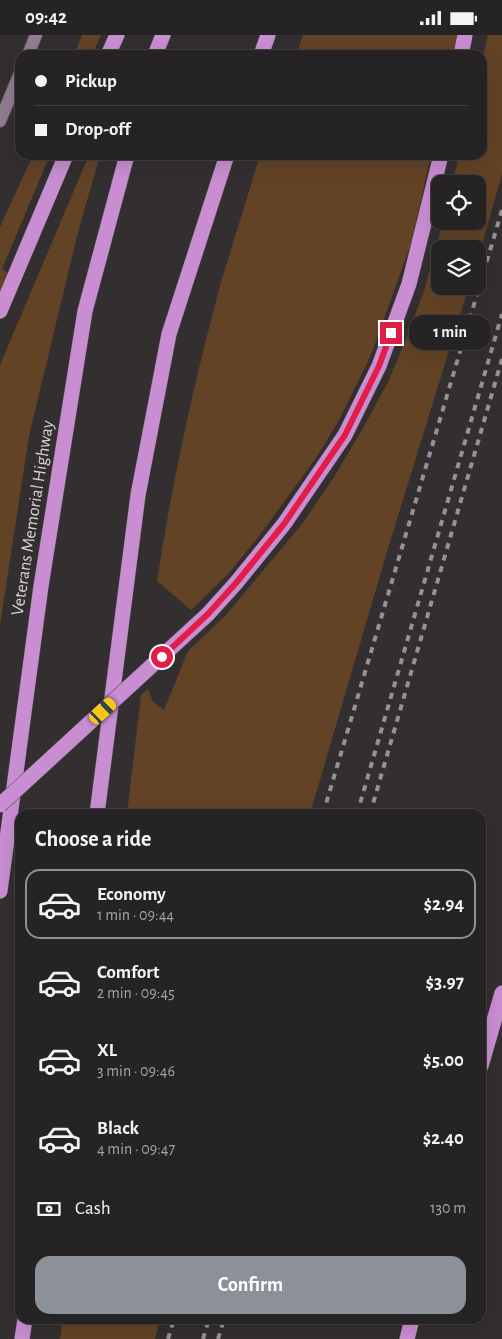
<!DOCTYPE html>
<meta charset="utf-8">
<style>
body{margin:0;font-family:"Alegreya Sans",sans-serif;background:#322f31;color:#f1f3f6;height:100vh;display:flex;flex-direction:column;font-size:19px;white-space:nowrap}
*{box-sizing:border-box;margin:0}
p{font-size:16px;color:#a4a4a6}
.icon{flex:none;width:28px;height:28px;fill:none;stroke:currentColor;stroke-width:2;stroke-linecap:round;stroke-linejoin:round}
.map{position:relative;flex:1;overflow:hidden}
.sheet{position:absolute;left:15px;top:774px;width:471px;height:515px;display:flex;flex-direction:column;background:#262324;border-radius:15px;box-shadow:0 5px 20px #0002,0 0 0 1px #424041}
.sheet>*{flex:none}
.guide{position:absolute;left:15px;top:15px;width:472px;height:110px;border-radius:15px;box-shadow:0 5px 20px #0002,0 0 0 1px #424041;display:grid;align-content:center;height:110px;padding:0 20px;background:#262324}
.tools{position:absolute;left:431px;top:140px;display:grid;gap:10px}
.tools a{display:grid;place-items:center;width:55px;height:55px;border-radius:10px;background:#262324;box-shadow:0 5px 20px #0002,0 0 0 1px #424041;font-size:25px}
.end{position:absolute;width:22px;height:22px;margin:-11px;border:6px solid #e11d48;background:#fff;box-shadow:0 0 0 2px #fff}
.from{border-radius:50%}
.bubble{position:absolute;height:35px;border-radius:15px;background:#262324;box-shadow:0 5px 20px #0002,0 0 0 1px #424041;font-size:16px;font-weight:700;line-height:35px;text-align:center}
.car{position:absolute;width:15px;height:30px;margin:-15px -8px;border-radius:6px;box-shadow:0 0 4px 1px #0007;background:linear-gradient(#f5c518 24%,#345 0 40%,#f5c518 0 76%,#345 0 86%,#f5c518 0)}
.guide b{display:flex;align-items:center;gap:18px;height:48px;font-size:19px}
.guide b+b{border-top:1px solid #424041}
.guide i{width:12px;height:12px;background:#f1f3f6}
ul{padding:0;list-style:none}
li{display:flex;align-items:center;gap:15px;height:70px;margin:0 10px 8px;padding:0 10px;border:2px solid transparent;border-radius:15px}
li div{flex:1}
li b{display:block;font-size:19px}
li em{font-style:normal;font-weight:700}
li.current{border-color:#8c9099}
li>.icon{width:45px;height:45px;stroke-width:1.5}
h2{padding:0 20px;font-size:22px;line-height:60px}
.pay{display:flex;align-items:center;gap:12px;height:55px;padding:0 20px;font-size:19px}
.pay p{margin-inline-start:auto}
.primary-button{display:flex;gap:10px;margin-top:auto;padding:10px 20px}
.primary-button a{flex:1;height:58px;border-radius:15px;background:#8c9099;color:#fff;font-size:20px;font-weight:700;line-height:58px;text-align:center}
.status{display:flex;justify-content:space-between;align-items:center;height:35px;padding:0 25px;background:#262324;direction:ltr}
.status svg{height:14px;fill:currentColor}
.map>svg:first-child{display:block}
</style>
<div class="status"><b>09:42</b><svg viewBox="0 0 49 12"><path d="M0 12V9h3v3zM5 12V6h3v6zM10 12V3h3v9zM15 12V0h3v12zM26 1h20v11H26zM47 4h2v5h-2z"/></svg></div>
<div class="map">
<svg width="502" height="1304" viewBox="0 0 502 1304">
<rect width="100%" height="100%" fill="#332f30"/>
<path fill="#634326" d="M82,0h19l-9,20h-18z
M303,0h156l-5,20h-158z
M488,0h14v139l-24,85v-10h-38v37h29l-80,259 -79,269h-183l14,-119 7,-6 5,13 11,8 24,-59 38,-36 76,-91 32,-47 29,-49 25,-46 18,-43 18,-48 19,-70h35v-37h-26l7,-29h23v-94z
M33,120h17l-48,114 6,4 -8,19v-65z
M89,120h11l-22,77 -49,204 -29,189v-260z
M260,120h171l-19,86 -41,114 -33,67 -22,36 -57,78 -30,37 -38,37 -34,-29c15,-98 37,-199 63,-295 13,-44 27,-87 40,-131z
M63,1284h97l-5,20h-95z"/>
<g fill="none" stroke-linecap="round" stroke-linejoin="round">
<g stroke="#504c4d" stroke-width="14">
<path id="secondary" d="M28,20l8,-20
M0,86l20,-48"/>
</g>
<g stroke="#504c4d" stroke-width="16">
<path id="highway" d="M108,20l9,-20
M155,20l8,-20
M261,20l7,-20
M461,20l4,-20
M0,276l66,-156
M236,548l48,-59 61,-89 34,-69 30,-82 32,-129
M97,779l41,-319 31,-161 58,-179
M0,856l41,-305 44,-275 42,-156
M481,1031l21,-73
M22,1304l3,-20
M407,1304l5,-20"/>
</g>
<use href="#secondary" stroke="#917c91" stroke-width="12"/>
<use href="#highway" stroke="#c88ed1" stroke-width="15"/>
<path stroke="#969293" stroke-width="4" stroke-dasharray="6 6" stroke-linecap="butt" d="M323,779l179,-604
M357,779l145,-500
M370,779l132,-455
M168,1304l6,-20
M203,1304l6,-20
M218,1304l6,-20"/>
<g stroke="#504c4d" stroke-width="16" stroke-linecap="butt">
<path id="highway-bridge" d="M0,770l208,-191 28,-31"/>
</g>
<use href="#highway-bridge" stroke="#c88ed1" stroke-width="15"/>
</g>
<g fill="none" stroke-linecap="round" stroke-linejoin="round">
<path stroke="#e11d48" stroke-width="6" d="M162,622l46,-43 28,-31 48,-59 61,-89 34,-69 12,-33"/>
</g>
<g text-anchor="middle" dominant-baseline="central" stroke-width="4.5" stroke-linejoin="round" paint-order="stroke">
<g font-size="18" fill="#d7d4d5" stroke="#332f30">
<text transform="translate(33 483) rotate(-81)">Veterans Memorial Highway</text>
</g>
</g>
</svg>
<div class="tools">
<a><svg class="icon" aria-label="locate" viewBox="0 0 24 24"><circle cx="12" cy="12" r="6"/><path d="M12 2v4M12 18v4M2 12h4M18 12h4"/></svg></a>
<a><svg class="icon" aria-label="layers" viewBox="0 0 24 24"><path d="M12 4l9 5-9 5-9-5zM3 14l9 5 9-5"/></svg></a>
</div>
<i class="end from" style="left:162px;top:622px"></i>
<i class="end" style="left:391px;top:298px"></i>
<div class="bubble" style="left:409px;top:280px;width:82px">1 min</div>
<i class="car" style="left:103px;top:676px;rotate:47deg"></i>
<div class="guide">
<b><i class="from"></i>Pickup</b>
<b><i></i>Drop-off</b>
</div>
<section class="sheet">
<h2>Choose a ride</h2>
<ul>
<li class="current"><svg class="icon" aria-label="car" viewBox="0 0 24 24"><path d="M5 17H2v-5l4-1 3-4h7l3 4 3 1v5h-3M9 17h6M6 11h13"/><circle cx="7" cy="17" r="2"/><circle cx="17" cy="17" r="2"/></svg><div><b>Economy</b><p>1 min · 09:44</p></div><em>$2.94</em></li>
<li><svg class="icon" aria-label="car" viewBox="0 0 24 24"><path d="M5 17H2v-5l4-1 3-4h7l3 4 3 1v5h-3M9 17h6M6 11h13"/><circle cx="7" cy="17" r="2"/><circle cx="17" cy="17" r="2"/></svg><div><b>Comfort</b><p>2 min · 09:45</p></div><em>$3.97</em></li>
<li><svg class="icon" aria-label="car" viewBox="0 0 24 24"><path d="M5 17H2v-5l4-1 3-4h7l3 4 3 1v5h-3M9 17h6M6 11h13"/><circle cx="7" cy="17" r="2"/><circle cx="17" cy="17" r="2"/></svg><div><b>XL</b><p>3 min · 09:46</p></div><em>$5.00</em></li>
<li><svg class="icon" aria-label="car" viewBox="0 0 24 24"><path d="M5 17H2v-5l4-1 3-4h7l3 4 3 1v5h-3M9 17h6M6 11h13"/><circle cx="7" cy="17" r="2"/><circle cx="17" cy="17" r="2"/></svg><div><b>Black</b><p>4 min · 09:47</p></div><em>$2.40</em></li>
</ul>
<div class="pay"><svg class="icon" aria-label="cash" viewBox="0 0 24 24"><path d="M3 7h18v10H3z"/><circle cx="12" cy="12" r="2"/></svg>Cash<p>130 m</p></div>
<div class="primary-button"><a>Confirm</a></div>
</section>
</div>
